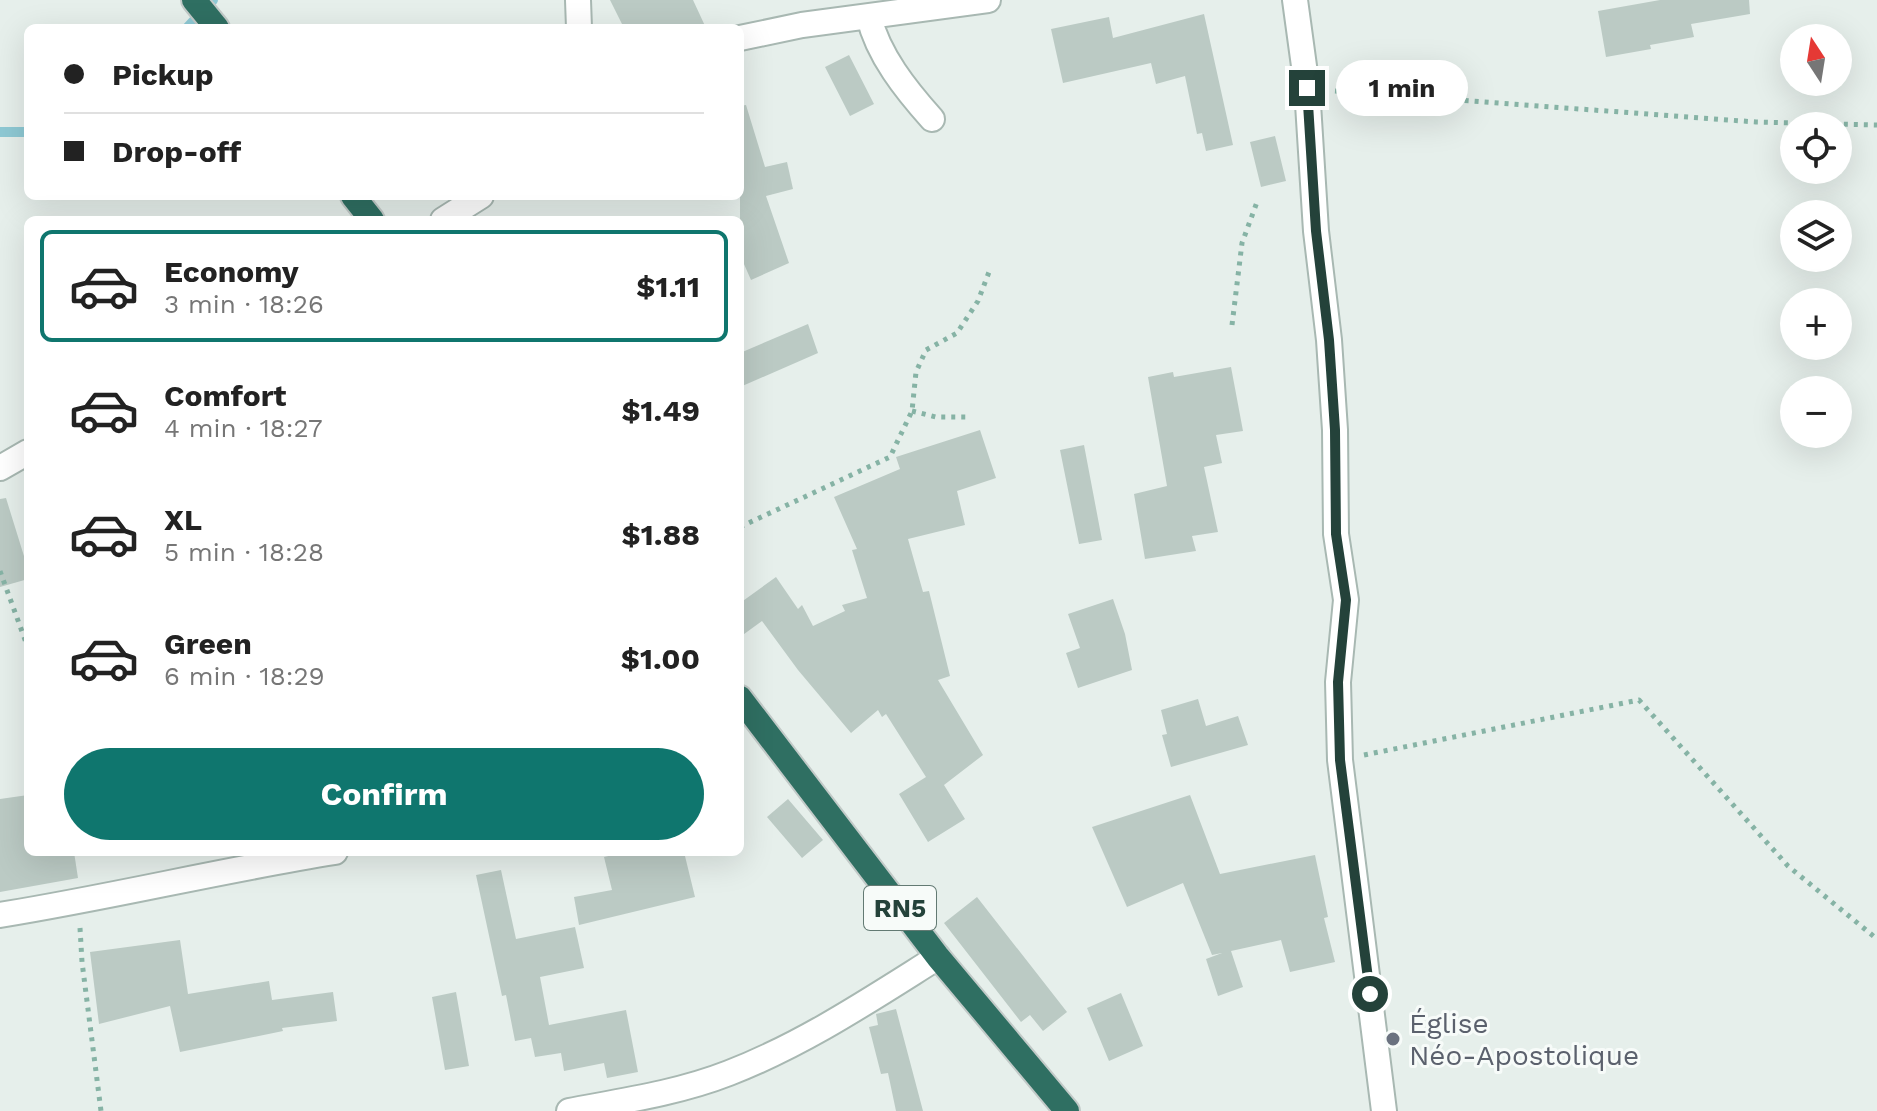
<!DOCTYPE html>
<meta charset="utf-8">
<style>
body{margin:0;font-family:"Work Sans",sans-serif;background:#f2f2f2;color:#222;height:100vh;display:flex;flex-direction:column;font-size:30px;white-space:nowrap}
*{box-sizing:border-box;margin:0}
p{font-size:26px;color:#767676}
.icon{flex:none;width:44px;height:44px;fill:none;stroke:currentColor;stroke-width:2;stroke-linecap:round;stroke-linejoin:round}
.map{position:relative;flex:1;overflow:hidden}
.sheet{position:absolute;left:24px;top:216px;width:720px;height:640px;display:flex;flex-direction:column;background:#fff;border-radius:12px;box-shadow:0 8px 32px #0002}
.sheet>*{flex:none}
.top-card{position:absolute;left:24px;top:24px;width:720px;height:176px;border-radius:12px;box-shadow:0 8px 32px #0002;display:grid;align-content:center;height:176px;padding:0 40px;background:#fff}
.needle{width:52px;rotate:348deg}
.tools{position:absolute;left:1780px;top:24px;display:grid;gap:16px}
.tools a{display:grid;place-items:center;width:72px;height:72px;border-radius:50%;background:#fff;box-shadow:0 8px 32px #0002;font-size:40px}
.end{position:absolute;width:36px;height:36px;margin:-18px;border:10px solid #24423a;background:#fff;box-shadow:0 0 0 4px #fff}
.from{border-radius:50%}
.bubble{position:absolute;height:56px;border-radius:28px;background:#fff;box-shadow:0 8px 32px #0002;font-size:26px;font-weight:700;line-height:56px;text-align:center}
.top-card b{display:flex;align-items:center;gap:28px;height:76px;font-size:30px}
.top-card b+b{border-top:2px solid #e0e0e0}
.top-card i{width:20px;height:20px;background:#222}
ul{padding:14px 0 0;list-style:none}
li{display:flex;align-items:center;gap:24px;height:112px;margin:0 16px 12px;padding:0 24px;border:4px solid transparent;border-radius:12px}
li div{flex:1}
li b{display:block;font-size:30px}
li em{font-style:normal;font-weight:700}
li.on{border-color:#0f766e}
li>.icon{width:72px;height:72px;stroke-width:1.5}
.cta{display:flex;gap:16px;margin-top:auto;padding:16px 40px}
.cta a{flex:1;height:92px;border-radius:48px;background:#0f766e;color:#fff;font-size:32px;font-weight:700;line-height:92px;text-align:center}
.map>svg:first-child{display:block}
</style>
<div class="map">
<svg width="1877" height="1111" viewBox="0 0 1877 1111">
<rect width="100%" height="100%" fill="#e6efeb"/>
<g fill="none" stroke-linecap="round" stroke-linejoin="round">
<path stroke="#8ec9d4" stroke-width="10" d="M187,28l26,-28
M0,132h28"/>
</g>
<path fill="#bbcac4" d="M610,0h83l13,28h-82z
M1660,0h89l1,14 -59,10 3,13 -44,8 1,4 -45,8 -8,-46z
M1204,14l29,131 -27,6 -4,-18 -5,1 -12,-58 -29,8 -5,-21 -88,20 -12,-54 58,-12 4,21z
M849,55l25,49 -24,12 -25,-49z
M746,105l19,62 22,-5 6,27 -27,7 23,67 -38,17 -11,-25v-149z
M1275,136l11,45 -25,6 -11,-45z
M808,324l10,29 -78,34v-34z
M1231,367l12,64 -27,4 6,28 -18,4 14,65 -26,4 4,15 -51,8 -11,-65 33,-8 -19,-109 25,-5 1,5z
M980,430l16,48 -39,13 8,34 -57,14 15,53 6,-1 21,85 -12,4 45,75 -39,30 21,34 -37,23 -29,-48 27,-17 -40,-63 -4,3 -4,-7 -27,23 -53,-63 -36,-49 -22,16v-34l36,-26 22,32 4,-4 11,21 32,-15 -3,-6 25,-7 -15,-48 5,-1 -23,-52 66,-28 -4,-12z
M1084,445l18,95 -23,4 -19,-94z
M6,498l22,71v10l-28,8v-88z
M1113,599l12,35 7,36 -54,18 -12,-35 14,-5 -12,-34z
M1198,699l8,27 32,-10 10,29 -77,22 -9,-32 5,-1 -6,-24z
M28,795v57h46l4,26 -78,14v-93z
M1190,795l30,79 95,-19 13,62 -4,1 11,44 -45,10 -9,-32 -50,11 12,36 -25,9 -12,-37 16,-6 -10,2 -29,-72 -56,24 -35,-80z
M788,799l35,41 -21,18 -35,-41z
M626,852h58l11,45 -116,28 -5,-28 38,-7 -8,-33z
M501,870l15,69 59,-12 9,41 -44,9 9,48 77,-15 12,62 -31,6 -3,-15 -40,8 -3,-18 -26,4 -4,-19 -16,3 -9,-46 -4,1 -26,-121z
M977,897l90,115 -24,19 -13,-16 -9,7 -77,-99z
M180,940l8,54 81,-13 3,19 61,-8 4,29 -55,7 1,3 -103,21 -10,-46 -71,18 -9,-72z
M456,992l13,74 -24,4 -13,-73z
M1121,993l22,53 -34,15 -22,-53z
M896,1009l27,102h-27l-8,-38 -7,1 -12,-47 9,-2 -2,-11z"/>
<g fill="none" stroke-linecap="round" stroke-linejoin="round">
<g stroke="#a8b8b2" stroke-width="28">
<path id="street" d="M578,0l1,28
M1295,0l12,88 9,143 13,109 6,90 1,104 10,66 -8,82 2,78 44,351
M869,17c9,38 37,73 63,102
M740,38l62,-13 186,-25
M443,220l38,-24
M0,468l28,-16
M0,915c112,-18 222,-45 335,-63
M569,1111c53,-10 109,-18 160,-38 75,-29 142,-74 209,-116"/>
</g>
<g stroke="#c2cac8" stroke-width="28">
<path id="highway" d="M194,0l23,28
M353,196l19,24
M740,698l198,259 129,154"/>
</g>
<path stroke="#86b3a5" stroke-width="5" stroke-dasharray="4 6" stroke-linecap="butt" d="M1335,91l421,31 121,3
M1232,325l10,-82 15,-41
M912,411l24,6h33
M740,527l150,-70 22,-46 4,-39 10,-22 31,-17 21,-32 11,-29
M0,571l28,77
M1364,755l275,-55 149,166 89,73
M80,928l2,34 19,149"/>
<use href="#street" stroke="#fff" stroke-width="24"/>
<use href="#highway" stroke="#2f6f62" stroke-width="24"/>
</g>
<g fill="none" stroke-linecap="round" stroke-linejoin="round">
<path stroke="#24423a" stroke-width="10" d="M1307,88l9,143 13,109 6,90 1,104 10,66 -8,82 2,78 30,234"/>
</g>
<circle fill="#6b7280" stroke="#f7fbf9" stroke-width="3" cx="1393" cy="1039" r="8"/>
<g text-anchor="middle" dominant-baseline="central" stroke-width="6" stroke-linejoin="round" paint-order="stroke">
<rect fill="#f7fbf9" stroke="#637a73" stroke-width="2" x="864" y="886" width="72" height="44" rx="6"/>
<g font-size="26" font-weight="bold" fill="#24423a">
<text x="900" y="908">RN5</text>
</g>
<g font-size="28" fill="#5b616d" stroke="#f7fbf9" text-anchor="start">
<text x="1409" y="1023">Église<tspan x="1409" dy="32">Néo-Apostolique</tspan></text>
</g>
</g>
</svg>
<div class="tools">
<a><svg class="needle" viewBox="-14 -14 28 28"><path d="M0-13l5 13h-10z" fill="#e53935"/><path d="M0 13l5-13h-10z" fill="#767676"/></svg></a>
<a><svg class="icon" aria-label="locate" viewBox="0 0 24 24"><circle cx="12" cy="12" r="6"/><path d="M12 2v4M12 18v4M2 12h4M18 12h4"/></svg></a>
<a><svg class="icon" aria-label="layers" viewBox="0 0 24 24"><path d="M12 4l9 5-9 5-9-5zM3 14l9 5 9-5"/></svg></a>
<a>+</a>
<a>−</a>
</div>
<i class="end from" style="left:1370px;top:994px"></i>
<i class="end" style="left:1307px;top:88px"></i>
<div class="bubble" style="left:1336px;top:60px;width:132px">1 min</div>
<div class="top-card">
<b><i class="from"></i>Pickup</b>
<b><i></i>Drop-off</b>
</div>
<section class="sheet">
<ul>
<li class="on"><svg class="icon" aria-label="car" viewBox="0 0 24 24"><path d="M5 17H2v-5l4-1 3-4h7l3 4 3 1v5h-3M9 17h6M6 11h13"/><circle cx="7" cy="17" r="2"/><circle cx="17" cy="17" r="2"/></svg><div><b>Economy</b><p>3 min · 18:26</p></div><em>$1.11</em></li>
<li><svg class="icon" aria-label="car" viewBox="0 0 24 24"><path d="M5 17H2v-5l4-1 3-4h7l3 4 3 1v5h-3M9 17h6M6 11h13"/><circle cx="7" cy="17" r="2"/><circle cx="17" cy="17" r="2"/></svg><div><b>Comfort</b><p>4 min · 18:27</p></div><em>$1.49</em></li>
<li><svg class="icon" aria-label="car" viewBox="0 0 24 24"><path d="M5 17H2v-5l4-1 3-4h7l3 4 3 1v5h-3M9 17h6M6 11h13"/><circle cx="7" cy="17" r="2"/><circle cx="17" cy="17" r="2"/></svg><div><b>XL</b><p>5 min · 18:28</p></div><em>$1.88</em></li>
<li><svg class="icon" aria-label="car" viewBox="0 0 24 24"><path d="M5 17H2v-5l4-1 3-4h7l3 4 3 1v5h-3M9 17h6M6 11h13"/><circle cx="7" cy="17" r="2"/><circle cx="17" cy="17" r="2"/></svg><div><b>Green</b><p>6 min · 18:29</p></div><em>$1.00</em></li>
</ul>
<div class="cta"><a>Confirm</a></div>
</section>
</div>
